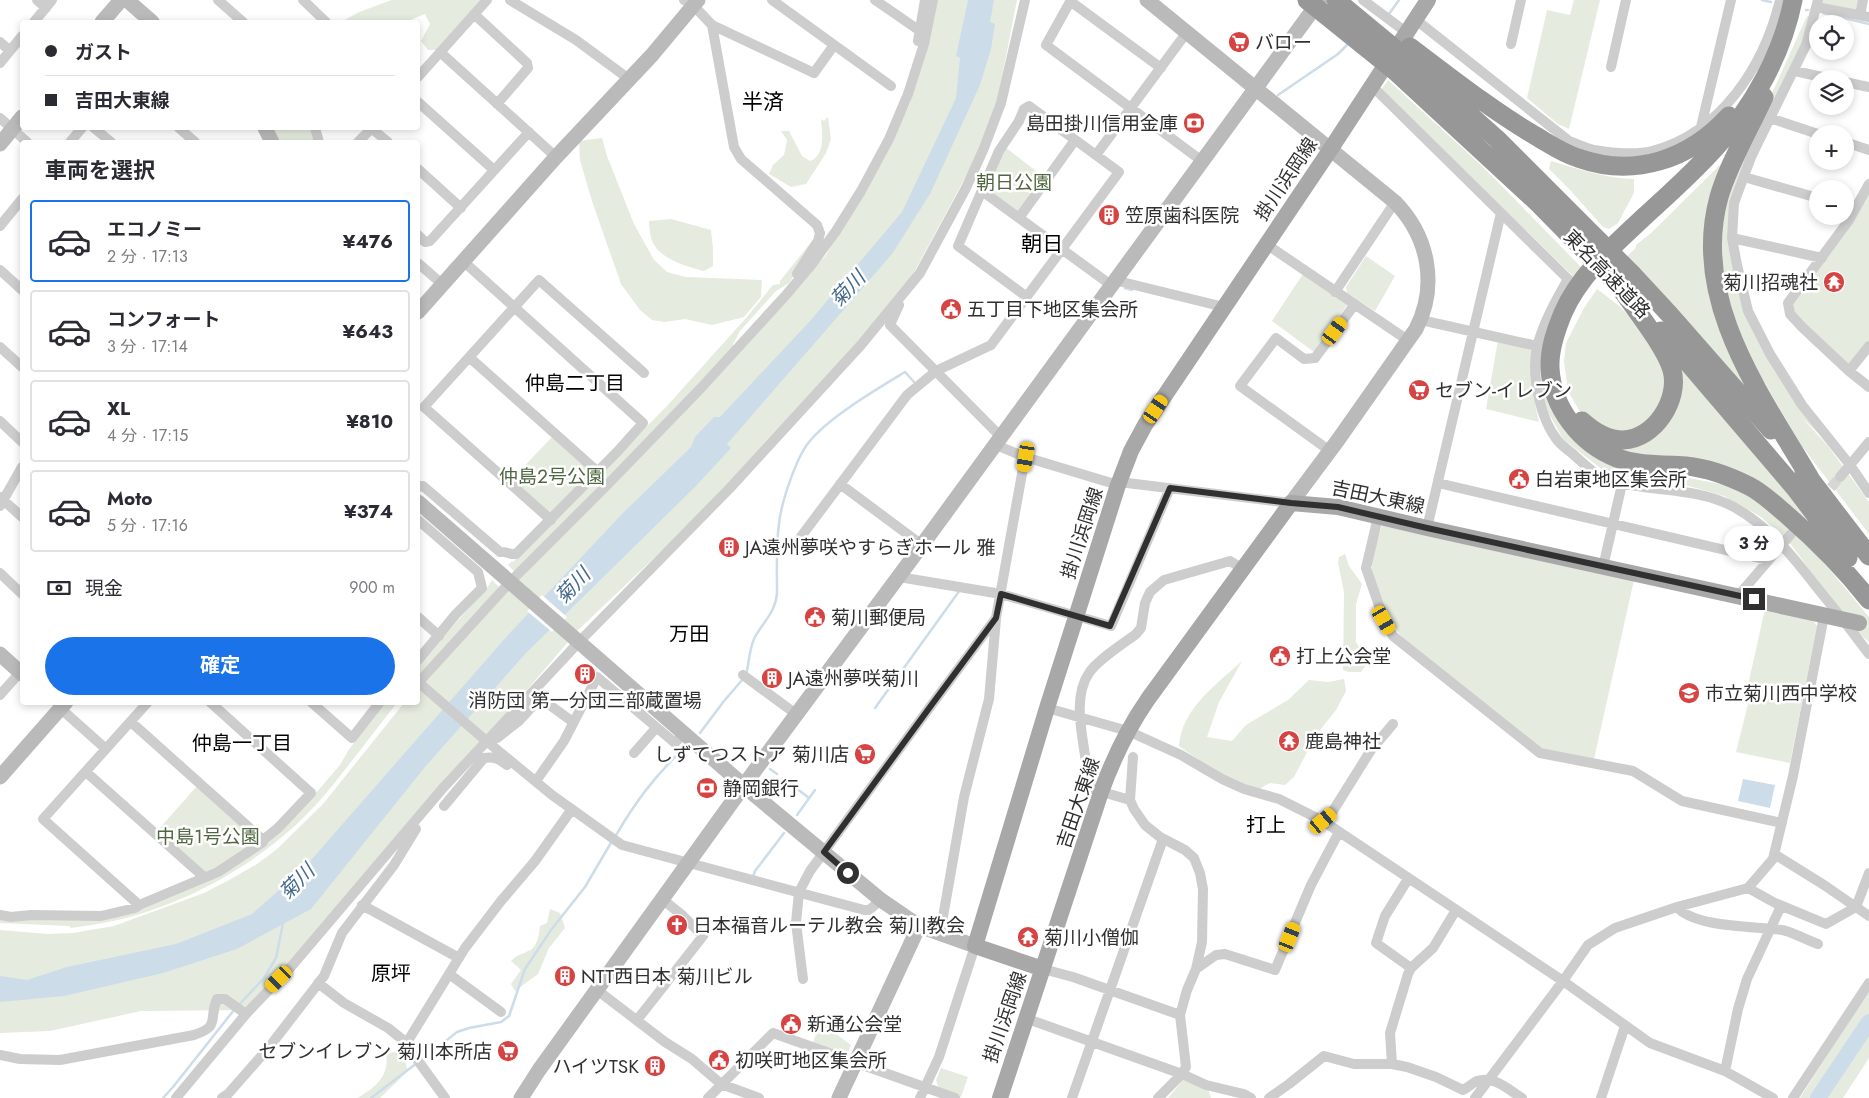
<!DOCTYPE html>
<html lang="ja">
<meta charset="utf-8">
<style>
body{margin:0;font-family:Jost,"Noto Sans JP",sans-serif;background:#f2f2f3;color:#2b2b33;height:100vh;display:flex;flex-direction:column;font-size:19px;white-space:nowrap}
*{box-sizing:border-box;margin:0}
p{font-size:16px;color:#7c7c81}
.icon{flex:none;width:28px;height:28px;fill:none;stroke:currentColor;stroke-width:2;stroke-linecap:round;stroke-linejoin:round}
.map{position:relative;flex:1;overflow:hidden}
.sheet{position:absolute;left:20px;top:140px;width:400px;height:565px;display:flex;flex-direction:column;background:#fff;border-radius:5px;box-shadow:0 2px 8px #0003}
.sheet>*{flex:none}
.guide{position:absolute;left:20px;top:20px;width:400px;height:110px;border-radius:5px;box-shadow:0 2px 8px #0003;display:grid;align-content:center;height:110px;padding:0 25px;background:#fff}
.controls{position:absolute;left:1809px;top:15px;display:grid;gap:10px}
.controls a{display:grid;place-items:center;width:45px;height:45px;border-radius:50%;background:#fff;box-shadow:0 2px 8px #0003;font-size:25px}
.end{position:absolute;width:22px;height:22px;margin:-11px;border:6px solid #303030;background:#fff;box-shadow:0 0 0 2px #fff}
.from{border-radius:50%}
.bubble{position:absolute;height:35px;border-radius:18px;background:#fff;box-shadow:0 2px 8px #0003;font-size:16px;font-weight:700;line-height:35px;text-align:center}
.car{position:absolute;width:15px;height:30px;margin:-15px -8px;border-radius:6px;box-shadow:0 0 4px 1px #0007;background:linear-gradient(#f5c518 24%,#345 0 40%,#f5c518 0 76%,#345 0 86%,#f5c518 0)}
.guide b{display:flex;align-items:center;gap:18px;height:48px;font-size:19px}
.guide b+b{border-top:1px solid #e1e1e2}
.guide i{width:12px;height:12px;background:#2b2b33}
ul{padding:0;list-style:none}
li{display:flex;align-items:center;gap:15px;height:82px;margin:0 10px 8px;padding:0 15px;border:2px solid #e1e1e2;border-radius:5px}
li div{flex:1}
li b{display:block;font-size:19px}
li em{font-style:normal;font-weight:700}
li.current{border-color:#1a73e8}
li>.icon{width:45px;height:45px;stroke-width:1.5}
h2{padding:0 25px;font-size:22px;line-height:60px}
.pay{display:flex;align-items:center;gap:12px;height:55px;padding:0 25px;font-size:19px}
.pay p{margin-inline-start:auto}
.button{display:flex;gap:10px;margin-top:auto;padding:10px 25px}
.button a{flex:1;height:58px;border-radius:30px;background:#1a73e8;color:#fff;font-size:20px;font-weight:700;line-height:58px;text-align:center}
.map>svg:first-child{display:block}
</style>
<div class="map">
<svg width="1869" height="1098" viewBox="0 0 1869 1098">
<rect width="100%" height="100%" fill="#fff"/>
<path fill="#e5ebdf" d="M392,0h90l-46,50h-8l-7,-9 9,-17 -5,-10 -20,8h-64l18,-10z
M936,0h81l-25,128 -93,172 -152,170 -168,159 -289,339 -41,42 -108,1 -91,20 -50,2v-103l48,4 25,-1 41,-7 90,-33 27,-14 26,-15 19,-14 47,-46 81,-101 14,-1v-14l8,-11 293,-306 107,-116 49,-82 35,-70z
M1574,0h26l-31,129 -11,-5 -31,-26 20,-88 23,5z
M1823,0h35l-2,10 -33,-7z
M1807,16l7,3 -84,202 28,109 71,113 -27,-25 26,28 41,56v32l-68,-89 -35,-60h1l-6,-6 -31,-59 -10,-47 1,-48 8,-37z
M1388,80l93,85 103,105 -37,66 8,76 69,57 54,7 53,10 34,20 55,52 49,59v25l-26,-22 -23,-36 -30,-41 -29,-26 -37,-21 -53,-15 -63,-7 -45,-35 -20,-36 -5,-33 4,-34 30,-61 -191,-185z
M828,117l3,22 -5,14 -20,31 -15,3 -22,-13 4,-9 11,-10 3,-15 -6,-9h8l13,25 8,5c16,-6 12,-28 11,-42l3,2z
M273,128h38l4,14h-36z
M602,138l5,18 27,68 20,36 13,12 19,5 76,3 -1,17 -17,20 -32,8 -27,-6 -20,3 -13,-2 -12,-10 -19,-26 -29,-83 -12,-41 -1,-19z
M1005,147l40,31 -26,36 -31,-23z
M1732,153l-21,126 51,132 -135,-155 8,-7 1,-4 15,-12z
M1551,161c27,8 54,17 83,18v14l-16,30 -9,6 -6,-2 -32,-36 -22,-22z
M1869,184v161l-20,26 -47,-44 -14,-24z
M671,219l40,11 2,19v17l-9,5c-18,-5 -47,-12 -53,-33 -1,-6 -2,-11 -2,-17z
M816,236l-5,13 -22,34 -13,8 -36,40 -7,13 1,4 -219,224 -7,-7 4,-4 1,1 154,-156 79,-88 27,-33 7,-1v-3z
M1366,256l29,20 -20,35 -28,-18 -1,-6z
M1303,274l44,31 -33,47 -42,-31z
M1597,289l21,16 16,16 29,41 4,26 -6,24 -31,20 -21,-1 -26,-14 -15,-26 -4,-30 2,-18 18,-35z
M1664,339l168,210 -95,-76 -71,-18 -37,2 -40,-22 59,2 23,-17 8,-29z
M1498,340l34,10c-1,25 1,48 7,72l-53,-13z
M553,436l40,36 -41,42h-5l-36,-34z
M1382,525l252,55 -40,179 -50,-10 -7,-3 -136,-110c-9,-10 -30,-55 -29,-69 0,-14 6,-29 10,-42z
M1345,554l4,12 13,18 -6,20v38l12,20 -7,10h-12l-6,-2 1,-78 -6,-29 1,-6z
M492,580l8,8 -82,90v-13l69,-77z
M1765,609l47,10 5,7 -27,137 -54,-11 16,-64 -4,-3z
M1242,661l-23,41 -12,35 25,4 14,-16 42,-25 21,-20 19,2 16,-3 2,12 -10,19 -20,25 -22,42 -9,8 -15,-2 -16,9 -21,-8 -54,-38c3,-38 37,-61 63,-85z
M383,703h14c-25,31 -49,64 -75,95 -52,60 -132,106 -209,123 -14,3 -28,5 -42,7l-2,-2 -69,-3v-6h102l115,-43 98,-80 25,-29 8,-14z
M197,786l62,56 -51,33 -50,-45z
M550,909l10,4 5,15 -16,20 -11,26 -23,17 -4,-7 10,-14 -10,-9c7,-8 14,-7 21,-12 6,-5 7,-16 8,-23l7,-3z
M1869,990v68l-26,40h-43z
M820,1022l31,23 -3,7 -3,2 -32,-11z
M394,1052l9,2 5,17 -28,27h-23c18,-10 33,-22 29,-44z
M941,1068l27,9 -7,20 -22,-8 -3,-9z
M1183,1080l25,9 3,9h-43z"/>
<path fill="#cddce9" d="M968,0h26l-4,22 5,2 -4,25 -11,36 -50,109 -38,60 -165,190 4,4 -35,38 -170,167 -101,114 -114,142 -74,40 -74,24 -99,23 -64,6v-26l27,4 40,-13 109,-23 76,-30 53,-47 203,-232 114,-121 69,-67 4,-10 19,-20h6l90,-96 92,-109 54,-114 4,-40 -4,-2z
M1743,779l32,6 -5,23 -32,-7z"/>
<path fill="#fff" d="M542,595l25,22 -15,15 -25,-21z"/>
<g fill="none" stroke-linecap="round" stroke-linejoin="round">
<path stroke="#cddce9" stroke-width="2.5" d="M1762,0l9,2
M1806,10h2
M1823,13l46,11
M1389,14l10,-14
M1278,95l60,-41 11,-11
M1125,288l7,2
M746,675c3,-12 3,-24 8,-36 8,-16 22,-27 23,-46 0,-23 -1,-47 2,-69 2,-21 17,-66 30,-82 20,-25 68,-53 96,-70l9,10
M875,708l85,-118
M700,733l24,-32 19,-22
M770,769l7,5
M783,778l26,20
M797,815l18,-25
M615,837c20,-35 40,-61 69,-89
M753,877l2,-6 29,-38
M238,1006l26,-28 12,-20 7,-35
M422,1060l35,-28 12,-4 32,-6 8,-6 16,-47 26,-39 34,-43 27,-46
M163,1098l10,-11 61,-77
M371,1098l46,-35"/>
<path stroke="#cddce9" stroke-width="16" d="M1818,1098l51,-76"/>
<path stroke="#d6d6d6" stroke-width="10" stroke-dasharray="10 5" stroke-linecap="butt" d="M1821,499l19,-22"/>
<path stroke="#cdcdcd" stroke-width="10" d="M37,0l9,8
M218,0l25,22
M303,0l23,22
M510,0l66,40 53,39
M684,0l10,6 18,19 102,48 20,-28
M772,0l119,86
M875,0l45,31
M1071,0l-25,45 156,116
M1363,0l43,32
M1818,0l-12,45 -55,112 -17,46 -2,35 5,27 11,46 22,43 32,51 48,60 19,28
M1070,1l91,67
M1817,7l52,10
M474,14l53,49 1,5 -31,36
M1860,15l3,-15
M1415,19l154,122c8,3 17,7 25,9 15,3 43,5 58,1 69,-18 112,-85 128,-151
M34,22l18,-22
M712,25l22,122 7,12 76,66 3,8 -2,8 -21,33
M918,41l7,-41
M0,42l10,9
M1511,44l10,-44
M440,52l116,105
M0,63l22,-27
M1611,67l15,-67
M1795,71l36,8
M418,77l69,-77
M1845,82l24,5
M1371,85l197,194c-12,21 -25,44 -31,68 -6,28 3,72 21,94 5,6 12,10 17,15 10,9 21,20 34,24 41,13 86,6 125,27 35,20 57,47 81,78 19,23 37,46 54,69
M418,102l76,68
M0,118l27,24
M1770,118l48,16
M1701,127l30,-127
M94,128l17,14
M179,128l16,14
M315,128l4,14
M371,128l17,14
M70,142l12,-14
M358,142l14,-14
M1845,142l24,8
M1096,155l91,-123
M418,169l43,39
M1744,177l74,21
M1869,184l-20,36 -61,83 2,11 12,13 47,44 20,16
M982,191l129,94
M1019,218l56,-78
M0,226l22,-27
M418,235l7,7 5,-1 99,-109
M1732,238l90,20
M1266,244l143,97
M418,263l24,21
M0,270l22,20
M1114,280l110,27
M1335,292l60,-90
M899,305l-9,20 111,112
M1421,320l116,26
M0,347l22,20
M469,357l129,115
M1849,371l20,-25
M0,421l22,21
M996,445l29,12 93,28
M1330,451l-90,-65 36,-48 28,21 11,-1 40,-54
M1840,477l29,-35
M1119,482l172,21
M1438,483l330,77
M840,484l82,61
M418,487l5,-1 77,66c6,-1 10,3 16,2l101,-102 26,-29 -180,-162
M0,497l22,20
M0,506l22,-39
M1378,517l-12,51 18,52 9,16 147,117 93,18 49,30 100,22
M418,520l60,52 4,16 -26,26 -38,46
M551,520l-127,-113 115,-127 105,93
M1427,528l74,-315
M800,538l107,-143 29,-24 55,-26 128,-173 -90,-66 -5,3 -5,12 -20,30 -41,95 69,51
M1603,567l19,-83
M0,573l22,21
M899,577l102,17 110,32 59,-138
M1738,596l53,-62
M418,617l21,19
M743,675l53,39
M418,682l66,57 68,56 70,50 242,65h5l12,-10
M418,683l92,-101 99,-99 92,-95 85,-93 26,-31 24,-33 25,-40 28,-52 19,-45 16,-50 9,-44
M0,695l22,-25
M148,702l-105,117 96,86 79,-33 45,-30v-2l15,-12 33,-35 -101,-91
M311,702l41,36 28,-36
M60,708l46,41
M1047,708l81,23 53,24 41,24 22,10 35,10 44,22 240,160 87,62 75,28 48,27
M131,722l132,118
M497,738l23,-18 20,-22 33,24
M634,753l22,-25
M1133,757l-3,43 4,9 11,16 15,12 25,13 9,8 6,15 3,16 -1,53 -6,27 -9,21 -7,25 6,52 -4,7 -24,24
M86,772l118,105
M536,781l28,-40 33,-64 78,66 9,-10
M1130,800l-45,-13c1,-8 1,-16 1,-24 -3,-27 -14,-65 3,-90 8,-13 34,-29 47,-39l5,-6 4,-25 5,-11 14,-12 66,-19 13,8
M444,806l40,-48c10,-2 15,1 23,7
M1323,821l8,-7 40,-64 22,-26
M1774,854l50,31 45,31
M1408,879l-23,37 -9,27 35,25
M1748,888l27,15 51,21 30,-17 13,-34
M362,905l97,53
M1677,907c18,21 78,19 105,23 8,1 27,11 36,14
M0,915l11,2 20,-2 70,1 34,-8 4,-3
M940,934l24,-137 25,-98 7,-80
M1043,969l30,8 107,38
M1196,969l20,-14 9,-1 50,16 36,-85 28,-53
M449,974l52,38
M803,979l-7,-56 3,-31 11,-21 120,-164 66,-89 29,-161
M318,983l26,20 44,25 15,12 42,58
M597,990l68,52 27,17 29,25 38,14
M1025,1018l157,56 24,11 38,9 7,4
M637,1020l66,-84 -21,-21 -20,-16
M406,1044l59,-96 36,-47 34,-40 37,-52
M0,1055l20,4 40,1 134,-25c27,-9 14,-15 23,-36h8l21,15
M1392,1064l-2,-31 18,-59 3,-6 22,-20 23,-38
M1725,1071l13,-62 9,-30 34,-73
M176,1098l70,-84 44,-46 153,-180 136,-146 151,-154 131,-143 59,-72 46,-85 18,-40 17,-45 24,-103
M222,1098l6,-4 42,-48 54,-70 18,-43 52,-68 22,-36
M708,1098l65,-65 182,65
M920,1098l19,-41 36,-111
M1072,1098l91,-259
M1269,1098l20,-14 35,-28 30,8h38l15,3 29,10 27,13c5,-3 10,-7 14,-9 17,-6 32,9 45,17
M1475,1098l88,-117 25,-36 27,-17 62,-21 71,-19 25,-29 20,-83 31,-160
M1601,1098l24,-72
M1793,1098l76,-115"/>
<path stroke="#bababa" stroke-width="15" d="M127,0l25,22
M1147,0l248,202c34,35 43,84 21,127l-78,111 -47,63
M102,22l19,-22
M265,128l7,14
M0,144l22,-27
M418,312l138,-155 96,-102 46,-55
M418,502l339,295 124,103 38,26 56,20
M0,654l22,20
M0,777l66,-75
M521,1098l18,-28 214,-297 169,-228 398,-545
M839,1098l80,-172"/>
<path stroke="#a8a8a8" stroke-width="16" d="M1043,969l-68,-23 72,-238 71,-223 13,-34 14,-26 185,-275 98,-150
M1000,1098l101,-306c12,-33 27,-64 47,-93l143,-196 47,4 89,21 432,95"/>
<path stroke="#979797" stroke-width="19" d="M1793,0c-10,52 -40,107 -76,146 -22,25 -48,48 -72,70 -31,29 -65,58 -82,97 -7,17 -14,36 -13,55 2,39 30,76 67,90 22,8 47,6 69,8 21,2 45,11 63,20 14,7 26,19 38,29 31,27 57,53 82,85
M1410,47c40,30 80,62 124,88 14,8 28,18 44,23 56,20 111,2 151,-42
M1406,58l91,81 102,102
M1394,70l145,134 48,49
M1764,97c-14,31 -36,68 -45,100 -29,104 43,199 92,283
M1632,274l38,41 101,115
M1661,331l134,157 53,70
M1582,421c11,10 26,19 41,19 32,-1 57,-41 49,-70 -7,-24 -38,-62 -53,-84
M1804,471l65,85"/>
<path stroke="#979797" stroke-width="19" d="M1307,0l87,70
M1336,0l69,57
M1599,241l33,33
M1587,253l32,33"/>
</g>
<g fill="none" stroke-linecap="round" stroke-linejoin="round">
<path stroke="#303030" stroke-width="6" d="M848,873l-24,-21 106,-145 66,-89 5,-24 109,32 60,-138 121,15 47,4 89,21 327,71"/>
</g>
<defs>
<g id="supermarket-disc" transform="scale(1.125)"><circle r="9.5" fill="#d54443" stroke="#fff"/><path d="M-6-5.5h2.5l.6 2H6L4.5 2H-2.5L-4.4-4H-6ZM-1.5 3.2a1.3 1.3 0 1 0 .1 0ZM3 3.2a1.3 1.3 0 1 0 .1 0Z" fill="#fff"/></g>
<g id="bank-disc" transform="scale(1.125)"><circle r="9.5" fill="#d54443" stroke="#fff"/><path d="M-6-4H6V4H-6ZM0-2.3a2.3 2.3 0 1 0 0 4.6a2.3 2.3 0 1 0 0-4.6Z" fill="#fff"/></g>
<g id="building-disc" transform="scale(1.125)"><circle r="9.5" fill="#d54443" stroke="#fff"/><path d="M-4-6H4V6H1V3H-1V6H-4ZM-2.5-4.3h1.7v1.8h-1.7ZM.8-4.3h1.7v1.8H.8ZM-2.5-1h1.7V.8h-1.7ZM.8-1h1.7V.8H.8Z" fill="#fff"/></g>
<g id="temple-disc" transform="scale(1.125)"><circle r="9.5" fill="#d54443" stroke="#fff"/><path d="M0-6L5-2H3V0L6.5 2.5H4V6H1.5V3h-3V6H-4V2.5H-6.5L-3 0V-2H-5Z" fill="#fff"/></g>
<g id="civic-disc" transform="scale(1.125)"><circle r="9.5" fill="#d54443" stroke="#fff"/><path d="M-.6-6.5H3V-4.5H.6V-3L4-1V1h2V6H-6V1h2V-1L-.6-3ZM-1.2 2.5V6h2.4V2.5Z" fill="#fff"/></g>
<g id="school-disc" transform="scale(1.125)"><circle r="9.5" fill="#d54443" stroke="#fff"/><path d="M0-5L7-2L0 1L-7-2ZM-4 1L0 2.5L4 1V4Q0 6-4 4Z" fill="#fff"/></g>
<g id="church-disc" transform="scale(1.125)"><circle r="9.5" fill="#d54443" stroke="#fff"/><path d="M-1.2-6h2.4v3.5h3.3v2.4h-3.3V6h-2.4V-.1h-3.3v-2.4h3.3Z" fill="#fff"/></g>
</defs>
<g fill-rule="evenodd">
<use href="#supermarket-disc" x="1239" y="42"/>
<use href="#bank-disc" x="1194" y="123"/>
<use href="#building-disc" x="1109" y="215"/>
<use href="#temple-disc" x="1834" y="282"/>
<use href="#civic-disc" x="951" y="309"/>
<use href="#supermarket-disc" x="1419" y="390"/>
<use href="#civic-disc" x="1519" y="479"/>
<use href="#building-disc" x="729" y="547"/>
<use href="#civic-disc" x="815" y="617"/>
<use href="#civic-disc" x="1280" y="656"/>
<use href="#building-disc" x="585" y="674"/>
<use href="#building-disc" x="772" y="678"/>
<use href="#school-disc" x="1689" y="693"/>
<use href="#temple-disc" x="1289" y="741"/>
<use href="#supermarket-disc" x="865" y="754"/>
<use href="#bank-disc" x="707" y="788"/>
<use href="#church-disc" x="677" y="925"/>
<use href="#temple-disc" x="1028" y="937"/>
<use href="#building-disc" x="565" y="976"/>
<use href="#civic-disc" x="791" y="1024"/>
<use href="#supermarket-disc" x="508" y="1051"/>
<use href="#civic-disc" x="719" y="1060"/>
<use href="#building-disc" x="655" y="1066"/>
</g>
<g text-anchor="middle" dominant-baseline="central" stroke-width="5" stroke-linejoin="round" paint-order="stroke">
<g font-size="19" fill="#303030" stroke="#fff" text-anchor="start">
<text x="1255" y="42">バロー</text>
<text x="1178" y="123" text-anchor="end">島田掛川信用金庫</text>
<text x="1125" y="215">笠原歯科医院</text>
<text x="1818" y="282" text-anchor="end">菊川招魂社</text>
<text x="967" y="309">五丁目下地区集会所</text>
<text x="1435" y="390">セブン-イレブン</text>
<text x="1535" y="479">白岩東地区集会所</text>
<text x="745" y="547">JA遠州夢咲やすらぎホール 雅</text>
<text x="831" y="617">菊川郵便局</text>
<text x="1296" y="656">打上公会堂</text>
<text x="788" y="678">JA遠州夢咲菊川</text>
<text x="1705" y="693">市立菊川西中学校</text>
<text x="585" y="700" text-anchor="middle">消防団 第一分団三部蔵置場</text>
<text x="1305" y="741">鹿島神社</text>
<text x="849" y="754" text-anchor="end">しずてつストア 菊川店</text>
<text x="723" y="788">静岡銀行</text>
<text x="693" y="925">日本福音ルーテル教会 菊川教会</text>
<text x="1044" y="937">菊川小僧伽</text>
<text x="581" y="976">NTT西日本 菊川ビル</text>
<text x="807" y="1024">新通公会堂</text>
<text x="492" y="1051" text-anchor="end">セブンイレブン 菊川本所店</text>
<text x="735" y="1060">初咲町地区集会所</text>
<text x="639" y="1066" text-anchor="end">ハイツTSK</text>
</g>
<g font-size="19" fill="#303030" stroke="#fff">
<text transform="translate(1286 179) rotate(-56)">掛川浜岡線</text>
<text transform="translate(1607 274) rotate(46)">東名高速道路</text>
<text transform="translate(1378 497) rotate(12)">吉田大東線</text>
<text transform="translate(1082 533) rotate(-72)">掛川浜岡線</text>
<text transform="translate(1078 803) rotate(-71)">吉田大東線</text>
<text transform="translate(1005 1017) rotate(-71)">掛川浜岡線</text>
</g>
<g font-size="19" fill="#506841" stroke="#fff">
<text x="1014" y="182">朝日公園</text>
<text x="552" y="476">仲島２号公園</text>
<text x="208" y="836">中島1号公園</text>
</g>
<g font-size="20" font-style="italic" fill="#456a8b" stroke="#fff">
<text transform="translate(848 289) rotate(-47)">菊川</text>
<text transform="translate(573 586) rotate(-47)">菊川</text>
<text transform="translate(297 882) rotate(-45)">菊川</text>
</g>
<g font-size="20" fill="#000" stroke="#fff">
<text x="575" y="383">仲島二丁目</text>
<text x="689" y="634">万田</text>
<text x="242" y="743">仲島一丁目</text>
<text x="1266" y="825">打上</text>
<text x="391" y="973">原坪</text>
</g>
<g font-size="21" fill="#000" stroke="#fff">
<text x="763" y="102">半済</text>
<text x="1042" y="244">朝日</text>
</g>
</g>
</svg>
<div class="controls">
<a><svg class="icon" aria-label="locate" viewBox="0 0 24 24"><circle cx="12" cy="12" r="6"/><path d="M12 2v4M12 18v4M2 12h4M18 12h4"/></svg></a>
<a><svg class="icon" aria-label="layers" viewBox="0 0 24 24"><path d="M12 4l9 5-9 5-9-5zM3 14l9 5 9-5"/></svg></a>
<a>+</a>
<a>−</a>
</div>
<i class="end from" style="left:848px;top:873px"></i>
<i class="end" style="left:1754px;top:599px"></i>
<div class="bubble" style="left:1724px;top:526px;width:60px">3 分</div>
<i class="car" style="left:1335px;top:331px;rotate:36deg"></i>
<i class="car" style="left:1156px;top:409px;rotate:33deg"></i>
<i class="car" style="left:1026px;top:457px;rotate:190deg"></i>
<i class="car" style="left:1384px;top:620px;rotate:150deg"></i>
<i class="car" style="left:1323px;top:821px;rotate:50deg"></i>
<i class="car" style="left:1290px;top:937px;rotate:22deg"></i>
<i class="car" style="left:279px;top:979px;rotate:225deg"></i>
<div class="guide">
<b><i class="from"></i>ガスト</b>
<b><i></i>吉田大東線</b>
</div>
<section class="sheet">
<h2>車両を選択</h2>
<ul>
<li class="current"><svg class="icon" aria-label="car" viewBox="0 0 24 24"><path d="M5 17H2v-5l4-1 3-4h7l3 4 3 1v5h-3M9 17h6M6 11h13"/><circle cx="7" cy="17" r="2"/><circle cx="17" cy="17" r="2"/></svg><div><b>エコノミー</b><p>2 分 · 17:13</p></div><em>¥476</em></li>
<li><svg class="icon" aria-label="car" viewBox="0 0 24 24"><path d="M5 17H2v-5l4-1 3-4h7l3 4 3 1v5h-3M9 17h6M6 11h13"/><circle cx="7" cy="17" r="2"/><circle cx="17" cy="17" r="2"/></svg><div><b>コンフォート</b><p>3 分 · 17:14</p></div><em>¥643</em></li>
<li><svg class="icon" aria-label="car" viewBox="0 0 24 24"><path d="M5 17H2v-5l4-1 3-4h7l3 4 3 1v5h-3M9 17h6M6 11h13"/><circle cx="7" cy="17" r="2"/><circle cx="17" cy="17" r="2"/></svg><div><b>XL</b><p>4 分 · 17:15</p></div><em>¥810</em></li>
<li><svg class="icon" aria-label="car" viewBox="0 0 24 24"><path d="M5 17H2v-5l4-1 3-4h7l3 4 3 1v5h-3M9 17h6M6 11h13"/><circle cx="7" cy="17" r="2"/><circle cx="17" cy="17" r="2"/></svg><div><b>Moto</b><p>5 分 · 17:16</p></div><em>¥374</em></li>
</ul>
<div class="pay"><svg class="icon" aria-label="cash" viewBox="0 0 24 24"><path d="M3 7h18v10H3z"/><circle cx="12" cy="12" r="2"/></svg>現金<p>900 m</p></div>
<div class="button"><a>確定</a></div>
</section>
</div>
